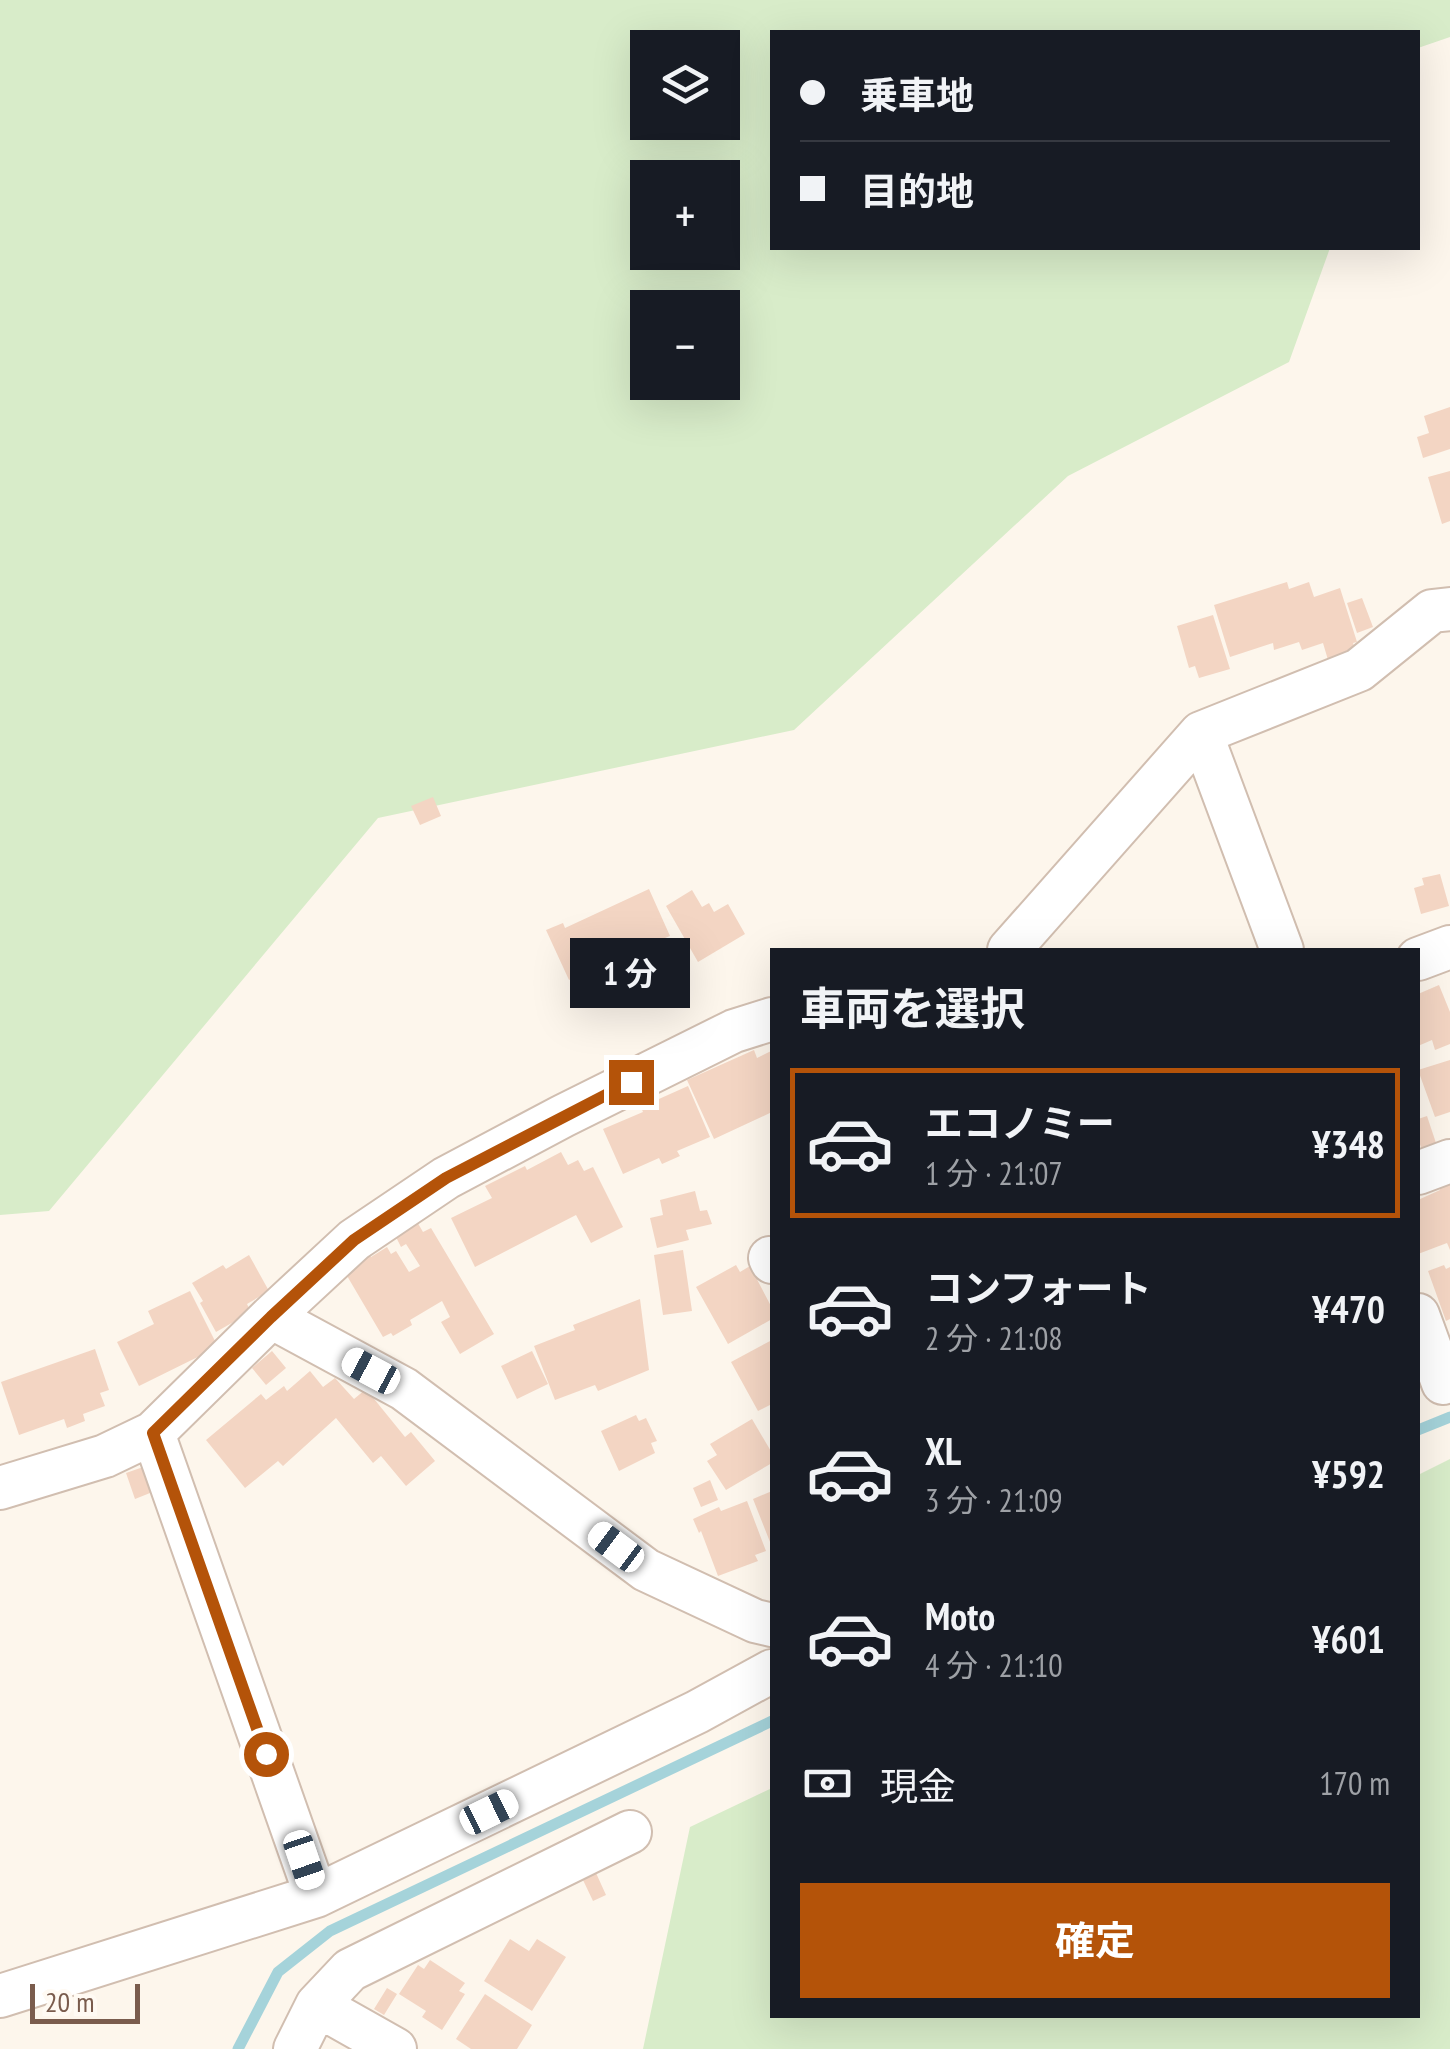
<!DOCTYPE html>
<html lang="ja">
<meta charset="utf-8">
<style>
body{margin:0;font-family:"PT Sans Narrow","Noto Sans JP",sans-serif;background:#20242c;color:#f1f3f6;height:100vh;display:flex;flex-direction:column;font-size:38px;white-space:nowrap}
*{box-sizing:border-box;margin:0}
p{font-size:32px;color:#9ea1a6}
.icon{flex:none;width:55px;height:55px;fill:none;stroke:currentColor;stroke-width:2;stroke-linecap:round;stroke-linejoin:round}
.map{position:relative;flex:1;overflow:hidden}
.side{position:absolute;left:770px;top:948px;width:650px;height:1070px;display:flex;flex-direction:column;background:#171b24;border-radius:0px;box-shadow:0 10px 40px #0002}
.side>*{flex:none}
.banner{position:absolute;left:770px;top:30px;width:650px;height:220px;border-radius:0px;box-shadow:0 10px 40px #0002;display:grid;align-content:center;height:220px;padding:0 30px;background:#171b24}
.controls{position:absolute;left:630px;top:30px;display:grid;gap:20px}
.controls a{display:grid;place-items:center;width:110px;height:110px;border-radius:0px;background:#171b24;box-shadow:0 10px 40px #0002;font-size:50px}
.scale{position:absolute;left:30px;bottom:25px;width:110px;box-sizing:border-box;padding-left:10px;border:5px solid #7a5c4d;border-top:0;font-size:28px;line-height:35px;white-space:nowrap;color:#7a5c4d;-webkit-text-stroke:8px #fffaf3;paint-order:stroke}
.end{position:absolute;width:45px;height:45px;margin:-22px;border:12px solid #b45309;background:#fff;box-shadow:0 0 0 5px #fff}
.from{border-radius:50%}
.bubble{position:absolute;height:70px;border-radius:0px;background:#171b24;box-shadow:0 10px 40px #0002;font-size:32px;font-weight:700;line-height:70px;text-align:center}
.car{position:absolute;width:30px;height:60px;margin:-30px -15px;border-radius:12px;box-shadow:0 0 8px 2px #0007;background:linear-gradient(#fff 24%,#345 0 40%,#fff 0 76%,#345 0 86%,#fff 0)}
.banner b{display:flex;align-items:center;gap:35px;height:95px;font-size:38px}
.banner b+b{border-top:2px solid #363941}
.banner i{width:25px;height:25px;background:#f1f3f6}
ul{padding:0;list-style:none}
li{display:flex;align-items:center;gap:30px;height:150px;margin:0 20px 15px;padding:0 10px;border:5px solid transparent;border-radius:0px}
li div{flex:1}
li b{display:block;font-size:38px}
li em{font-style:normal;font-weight:700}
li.selected{border-color:#b45309}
li>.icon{width:90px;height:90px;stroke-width:1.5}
h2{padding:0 30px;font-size:45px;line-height:120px}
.pay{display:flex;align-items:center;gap:25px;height:110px;padding:0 30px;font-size:38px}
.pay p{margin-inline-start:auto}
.cta{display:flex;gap:20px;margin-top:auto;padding:20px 30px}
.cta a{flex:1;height:115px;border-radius:0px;background:#b45309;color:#fff;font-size:40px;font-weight:700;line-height:115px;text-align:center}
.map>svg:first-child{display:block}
</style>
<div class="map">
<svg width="1450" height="2049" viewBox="0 0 1450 2049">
<rect width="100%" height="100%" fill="#fdf6ec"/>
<path fill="#d8ecc9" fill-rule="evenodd" d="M0,0h1450v37l-32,11v-16h-646v216h558l-41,114 -221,114 -274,254 -416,88 -329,393 -49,4zM648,48h74v74h-74zM648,178h74v74h-74zM648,308h74v74h-74z
M1450,1459v590h-807l47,-222 82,-39v227h646v-540z"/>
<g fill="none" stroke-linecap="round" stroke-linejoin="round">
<path stroke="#a5d3da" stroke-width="11" d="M1418,1430l32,-13
M238,2049l40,-77 52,-41 442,-210"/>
</g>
<path fill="#f3d5c3" d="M1450,407v42l-27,9 -6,-21 12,-4 -5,-17z
M1450,471v50l-8,3 -14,-47z
M1287,582l2,7 20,-7 5,15 26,-9 17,54 -4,1 3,8 -28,9 -5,-17 -21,7 -3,-8 -25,8 -1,-7 -43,14 -16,-52z
M1362,598l11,29 -16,6 -10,-30z
M1213,615l17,54 -31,9 -4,-12 -6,2 -12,-42z
M433,797l8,19 -21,9 -9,-19z
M1440,874l9,32 -28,8 -7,-26 10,-3 -2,-7z
M649,889l21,47 -20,8 3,6 -21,10 -4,-7 -59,27 -23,-50 17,-7 2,5z
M692,890l10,17 7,-4 5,9 14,-8 17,30 -47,28 -32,-56z
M1439,985l11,27v32l-15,6 -3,-10 -14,6v-52z
M754,1050l3,8 14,-7 1,2v59l-58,27 -27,-59z
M1450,1060v52l-15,5 -17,-47z
M688,1086l22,51 -33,14 3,5 -18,8 -3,-6 -36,16 -20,-45 40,-17 -2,-5z
M1427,1116l9,27 -15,5 -3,-11v-18z
M561,1152l7,13 10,-5 6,11 9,-4 30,60 -32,16 -15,-28 -101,52 -24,-49 41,-20 -7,-12 40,-20 2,4z
M1450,1180v70l-3,-7 -29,11v-54l22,-10 -2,-5z
M695,1191l5,20 7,-1 5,14 -26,6 3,10 -32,8 -7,-30 13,-3 -3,-15z
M416,1220l7,12 8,-4 63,106 -34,20 -19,-32 9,-5 -8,-16 -32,19 2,5 -19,11 -2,-3 -8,4 -40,-68 26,-16 2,4 16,-10 4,7 5,-3 13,21 11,-6 -14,-22 -5,3 -7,-14z
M683,1250l9,61 -29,4 -9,-60z
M249,1255l20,36 -22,13 4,8 -35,20 -16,-29 3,-2 -11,-18 31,-18 3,4z
M736,1265l4,7 10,-6 22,42v11l-44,25 -32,-57z
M1444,1265l2,4 4,-2v52l-4,2 -18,-50z
M190,1291l28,56 -79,39 -22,-44 37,-18 -6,-13z
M640,1299l9,71 -51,21 -3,-6 -40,15 -21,-54 41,-16 -2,-5z
M772,1340v64l-14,7 -27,-49z
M95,1349l14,41 -9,3 5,13 -22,8 2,7 -18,7 -3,-9 -45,16 -18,-53z
M272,1351l14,17 -20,17 -14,-17z
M532,1351l16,33 -31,15 -16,-33z
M310,1371l13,16 12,-9 19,21 12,-10 39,48 6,-5 24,29 -29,25 -25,-30 -8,7 -37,-45 -53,48 -5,-5 -33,27 -39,-48 55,-46 5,6 18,-14 3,5z
M636,1415l3,6 7,-3 11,23 -6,2 4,10 -36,18 -18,-40z
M752,1419l20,34v10l-46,27 -19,-29 10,-6 -7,-11z
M146,1466l9,25 -20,8 -9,-26z
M710,1480l8,20 -17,7 -8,-19z
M772,1491v56l-19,-48z
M747,1501l19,50 -11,4 3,6 -40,15 -17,-45 -2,2 -6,-14 26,-12 2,4z
M596,1873l10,22 -13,6 -10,-21z
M510,1939l19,12 8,-12 29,18 -34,54 -48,-30z
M430,1960l35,23 -6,8 6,3 -23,36 -20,-13 4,-6 -27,-17 19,-29 6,4z
M387,1988l10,6 -13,21 -10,-6z
M485,1994l47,31 -15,24h-46l-15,-10z"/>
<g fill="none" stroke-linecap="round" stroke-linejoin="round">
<g stroke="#d1beb0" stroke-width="46">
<path id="street" d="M1201,733l81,217
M1009,950l192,-217 158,-63 73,-59 18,-2
M1418,959l32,-12
M1418,1173l32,-12
M770,1258l2,4
M1418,1315l25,68
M271,1317l133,72 242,181 109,51 17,4
M153,1433l163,463
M0,1488l105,-32 48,-23 118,-116 83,-77 92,-62 117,-62 171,-85 38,-12
M0,1996l316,-100 381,-184 75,-41
M317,2005l78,44
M295,2049l22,-44 33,-35 280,-138"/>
</g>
<use href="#street" stroke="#fff" stroke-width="42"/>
</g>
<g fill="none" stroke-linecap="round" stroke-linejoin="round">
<path stroke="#b45309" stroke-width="12" d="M266,1754l-113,-321 118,-116 83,-77 92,-62 185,-96"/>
</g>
</svg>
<div class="controls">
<a><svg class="icon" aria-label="layers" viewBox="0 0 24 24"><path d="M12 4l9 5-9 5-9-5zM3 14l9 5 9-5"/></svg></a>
<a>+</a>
<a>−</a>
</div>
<div class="scale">20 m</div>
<i class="end from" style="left:266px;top:1754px"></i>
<i class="end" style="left:631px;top:1082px"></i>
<div class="bubble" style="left:570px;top:938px;width:120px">1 分</div>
<i class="car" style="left:371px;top:1371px;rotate:298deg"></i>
<i class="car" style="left:616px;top:1547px;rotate:307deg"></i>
<i class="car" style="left:489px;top:1812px;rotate:64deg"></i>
<i class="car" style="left:304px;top:1860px;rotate:161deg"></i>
<div class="banner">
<b><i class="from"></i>乗車地</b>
<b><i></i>目的地</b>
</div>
<section class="side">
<h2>車両を選択</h2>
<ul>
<li class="selected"><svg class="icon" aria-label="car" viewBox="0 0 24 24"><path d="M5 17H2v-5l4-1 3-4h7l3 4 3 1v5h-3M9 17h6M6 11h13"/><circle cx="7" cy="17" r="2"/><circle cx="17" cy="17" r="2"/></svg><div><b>エコノミー</b><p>1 分 · 21:07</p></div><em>¥348</em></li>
<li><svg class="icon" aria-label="car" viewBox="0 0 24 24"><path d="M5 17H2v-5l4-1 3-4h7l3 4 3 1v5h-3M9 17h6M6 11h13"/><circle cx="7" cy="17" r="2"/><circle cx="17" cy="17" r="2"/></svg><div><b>コンフォート</b><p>2 分 · 21:08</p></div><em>¥470</em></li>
<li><svg class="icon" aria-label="car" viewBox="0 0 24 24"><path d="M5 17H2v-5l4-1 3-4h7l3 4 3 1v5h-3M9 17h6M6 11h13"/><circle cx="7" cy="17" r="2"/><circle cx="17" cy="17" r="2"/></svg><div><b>XL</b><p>3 分 · 21:09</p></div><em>¥592</em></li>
<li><svg class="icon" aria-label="car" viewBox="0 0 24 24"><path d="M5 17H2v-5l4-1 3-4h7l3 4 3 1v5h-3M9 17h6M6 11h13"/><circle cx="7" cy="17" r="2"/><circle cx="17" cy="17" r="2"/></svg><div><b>Moto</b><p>4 分 · 21:10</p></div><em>¥601</em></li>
</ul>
<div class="pay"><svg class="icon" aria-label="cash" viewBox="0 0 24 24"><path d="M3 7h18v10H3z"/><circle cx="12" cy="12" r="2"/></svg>現金<p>170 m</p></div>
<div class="cta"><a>確定</a></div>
</section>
</div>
